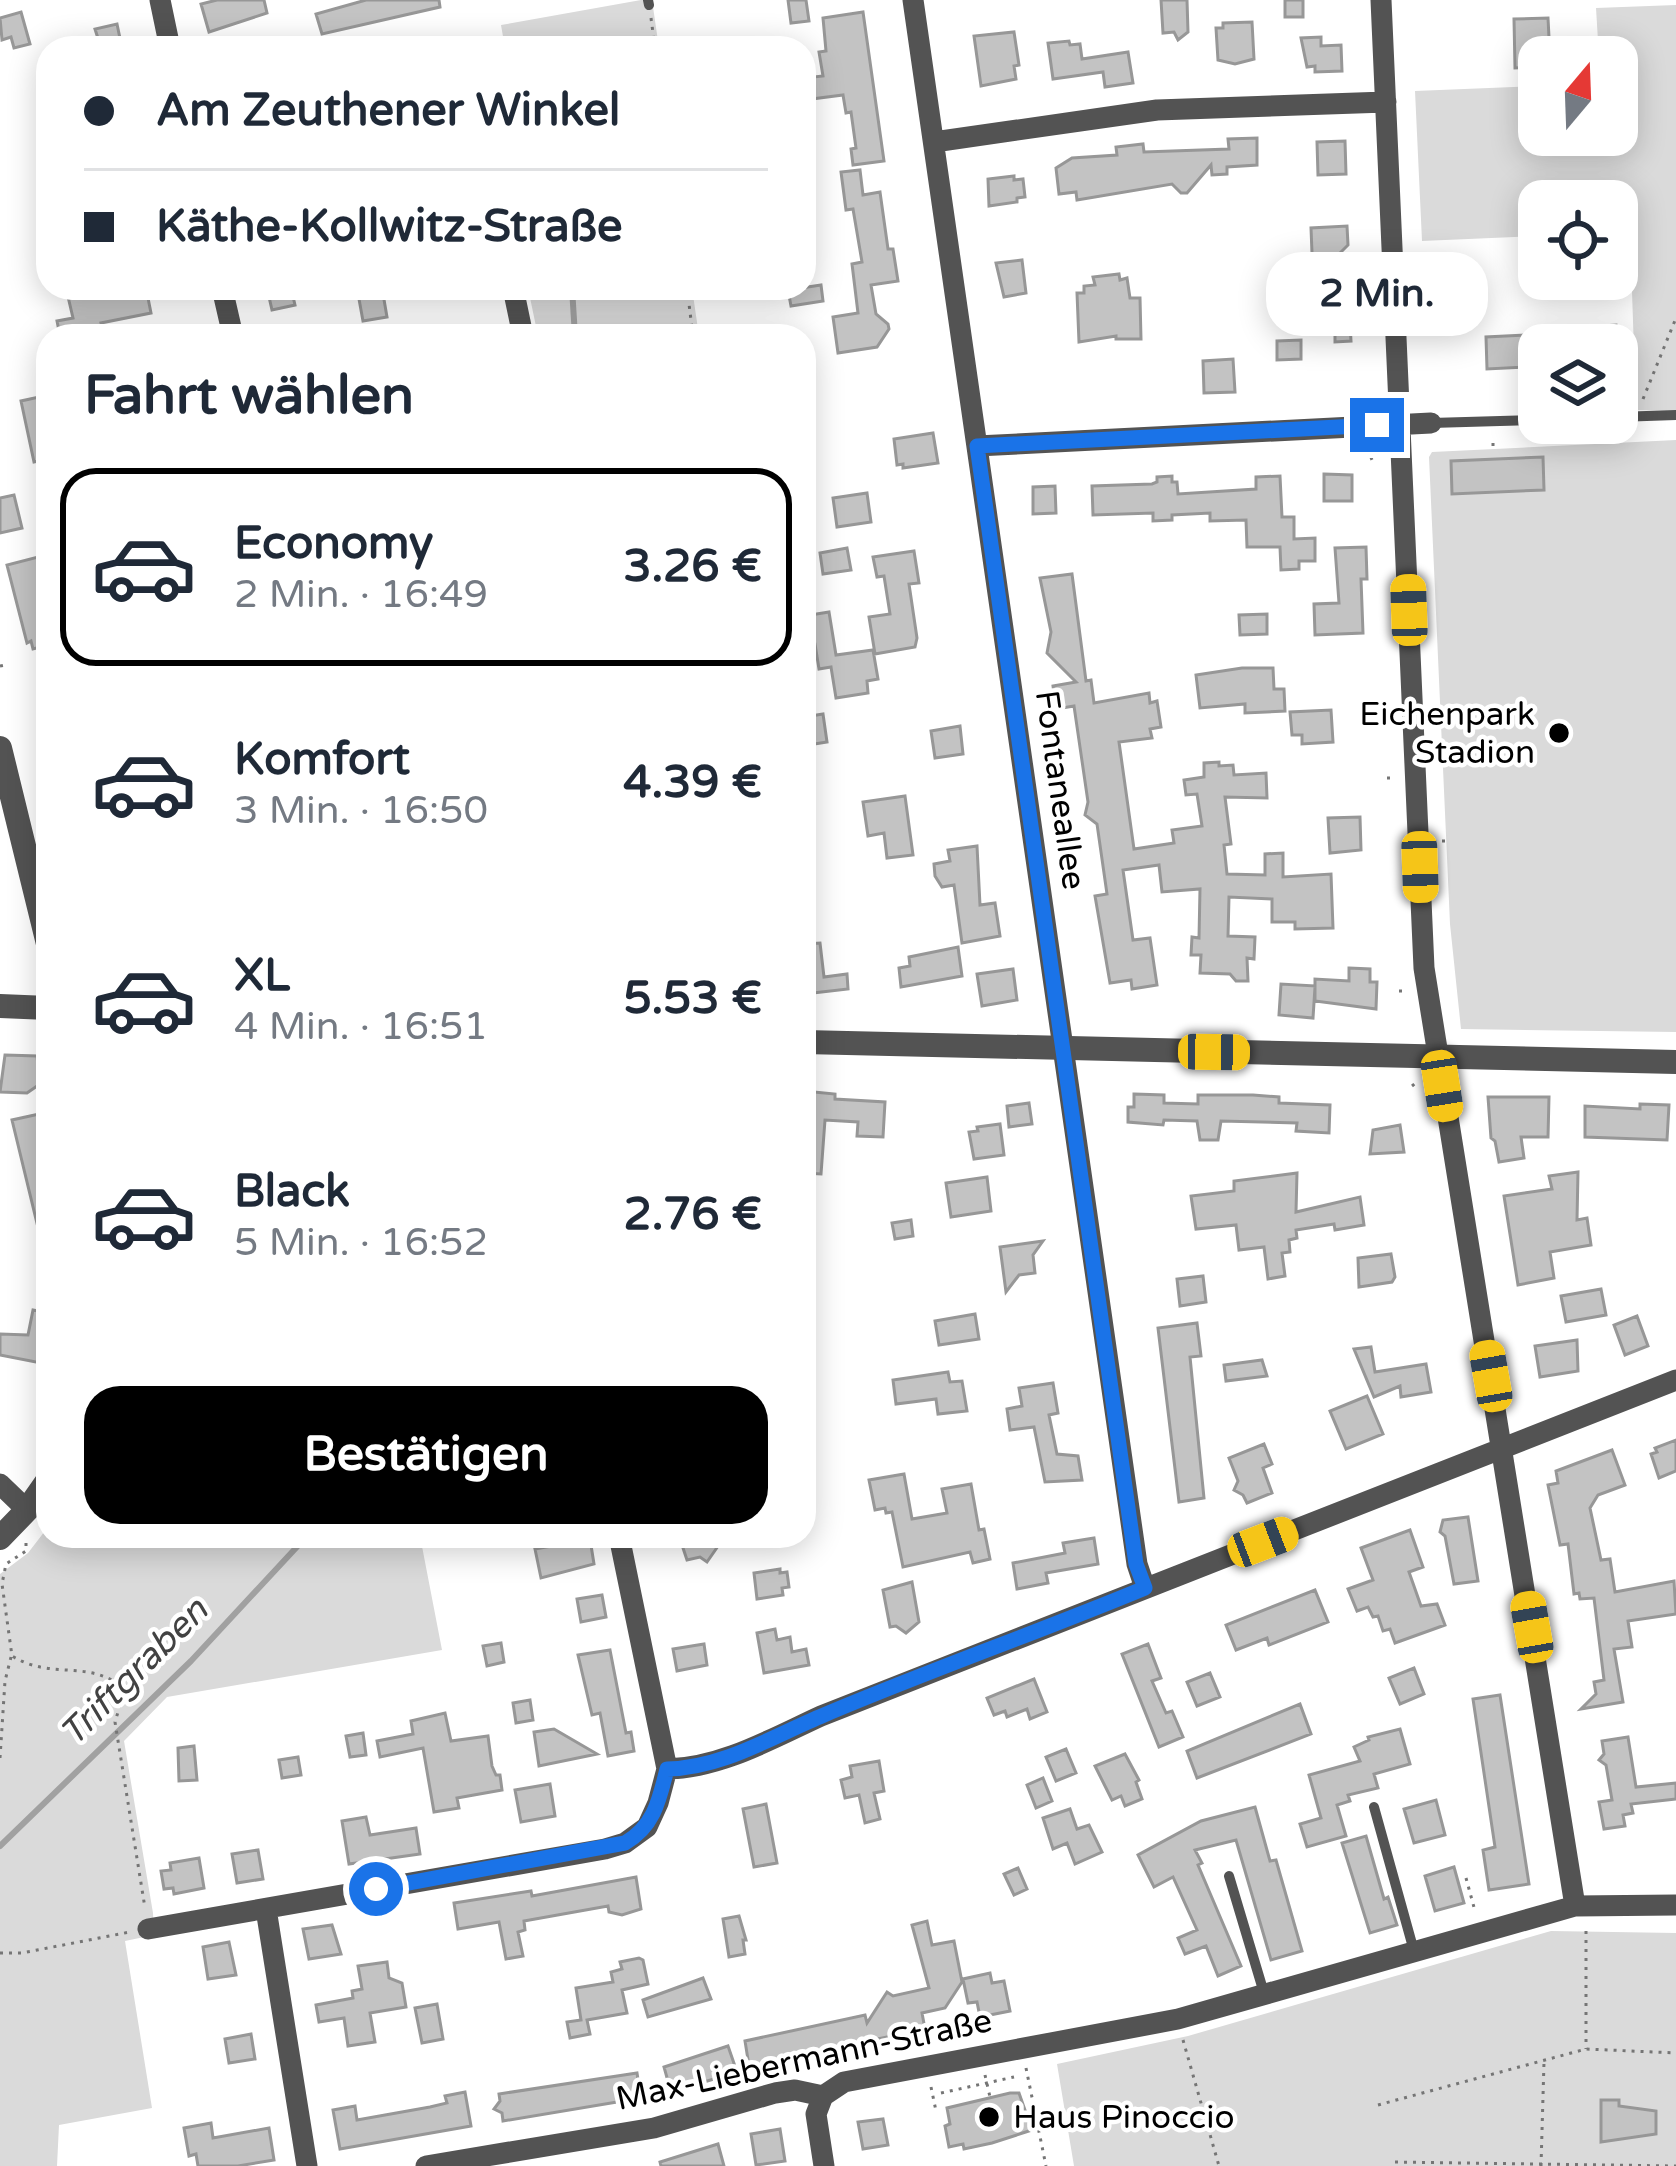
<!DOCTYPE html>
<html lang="de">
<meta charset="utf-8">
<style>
body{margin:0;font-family:"Varela Round",sans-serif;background:#f2f2f3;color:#1f2937;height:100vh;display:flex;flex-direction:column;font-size:45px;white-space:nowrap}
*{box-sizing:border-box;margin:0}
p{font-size:39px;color:#747a83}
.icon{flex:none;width:66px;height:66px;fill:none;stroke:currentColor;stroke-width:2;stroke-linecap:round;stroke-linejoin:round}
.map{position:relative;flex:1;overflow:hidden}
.side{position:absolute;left:36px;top:324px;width:780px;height:1224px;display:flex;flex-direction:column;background:#fff;border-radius:36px;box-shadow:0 6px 30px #0003}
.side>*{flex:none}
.hud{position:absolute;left:36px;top:36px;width:780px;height:264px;border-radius:36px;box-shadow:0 6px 30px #0003;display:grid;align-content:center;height:264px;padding:0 48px;background:#fff}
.needle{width:78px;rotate:19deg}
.tools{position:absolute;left:1518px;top:36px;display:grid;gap:24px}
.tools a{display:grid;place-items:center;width:120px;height:120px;border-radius:24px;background:#fff;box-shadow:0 6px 30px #0003;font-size:60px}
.end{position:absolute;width:54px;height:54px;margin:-27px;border:15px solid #1a73e8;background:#fff;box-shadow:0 0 0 6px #fff}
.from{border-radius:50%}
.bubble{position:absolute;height:84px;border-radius:36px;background:#fff;box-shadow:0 6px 30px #0003;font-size:39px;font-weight:800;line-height:84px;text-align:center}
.car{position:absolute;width:36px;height:72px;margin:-36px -18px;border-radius:15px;box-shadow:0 0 9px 3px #0007;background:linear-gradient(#f5c518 24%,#345 0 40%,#f5c518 0 76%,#345 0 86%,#f5c518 0)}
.hud b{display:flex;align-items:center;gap:42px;height:114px;font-size:45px}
.hud b+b{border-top:3px solid #e0e1e3}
.hud i{width:30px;height:30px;background:#1f2937}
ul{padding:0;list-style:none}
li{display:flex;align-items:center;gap:36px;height:198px;margin:0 24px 18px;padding:0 24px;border:6px solid transparent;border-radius:36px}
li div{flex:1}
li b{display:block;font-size:45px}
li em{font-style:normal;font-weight:800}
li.active{border-color:#000}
li>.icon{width:108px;height:108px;stroke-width:1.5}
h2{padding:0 48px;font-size:54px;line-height:144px}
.button{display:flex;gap:24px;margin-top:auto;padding:24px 48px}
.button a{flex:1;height:138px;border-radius:36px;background:#000;color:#fff;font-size:48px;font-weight:800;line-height:138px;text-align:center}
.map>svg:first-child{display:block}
</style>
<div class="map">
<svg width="1676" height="2166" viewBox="0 0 1676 2166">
<rect width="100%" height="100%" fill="#fff"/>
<path fill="#dadada" d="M641,0h11l7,48h-154l-4,-23z
M1676,5v406l-40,-1 -6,-178h-13v-31h-78v35l-117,5 -7,-150 124,-5v49h78v-78h-18l-3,-49z
M528,288h164l7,48h-161z
M1676,440v592l-215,-3 -11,-105 -21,-467 3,-5z
M48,1527v9h372l22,114 -275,47 -43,44 29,172 1,22 -29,6 27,167 -93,17 -2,41h-57v-592l28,-21z
M1551,1931l125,2v233h-602l-17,-102 131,-28z"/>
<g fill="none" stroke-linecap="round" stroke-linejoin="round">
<path stroke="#a1a1a1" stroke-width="6" d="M572,288l3,48
M0,1846l191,-185 116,-125"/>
</g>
<path fill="#c3c3c3" stroke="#979797" stroke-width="3" d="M217,0h47l3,13 -58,19 -8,-28z
M366,0h73l1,7 -118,27 -6,-20z
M788,0h18l3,21 -18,2z
M1161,0h26l1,32 -10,8 -4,-8 -11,1z
M1285,0h18v17h-18z
M21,12l9,32 -16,4 -3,-11 -9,3 -2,-22z
M863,12l21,149 -31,4 -2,-16 5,-1 -5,-36 -5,1 -3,-18 -39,5v-22l19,-2 -4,-24 7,-1 -3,-33z
M1548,18l2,39h-11v10l-24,1 -1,-49z
M1252,22l2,37 -19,5 -17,-4 -2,-32h7v-5z
M117,24l5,24h-21l-6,-19z
M1014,32l5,33 -5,1 2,13 -35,7 -7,-50z
M1321,37v9l20,-1 1,26 -27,1v-6l-8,1 -6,-29z
M1069,41l1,4 10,-1 2,15 46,-7 5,31 -28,4 -2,-15 -50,7 -5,-36z
M1257,138v27l-30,2v7l-15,1 -1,-10 -24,28h-6l-9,-9 -95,16 -1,-8 -17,2 -3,-26 16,-10 45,-3 -1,-8 27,-3 1,8 85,-3 -1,-10z
M1345,141l1,33 -28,1 -1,-33z
M860,170l3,25 17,-3 8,57h5l5,32 -27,4 5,29 12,10 1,5 -12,18 -39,6 -5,-36 25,-4 -6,-49 10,-2 -9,-53 -7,1 -5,-38z
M1014,176v4l9,-1 2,18 -8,1v4l-28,4 -1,-27z
M1347,226l1,19 -8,8 4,45 -35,2 -1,-21 5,-1 -2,-50z
M1022,260l4,33 -22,4 -8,-34z
M1459,267l1,23 -25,1 -1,-23z
M1119,274l1,6 7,-2 3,20h10l1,41h-25v-3l-37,6 -2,-49h7v-7l11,-1 -2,-8z
M821,285l2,16 -32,5 -3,-16z
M66,288h28l2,9 50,-9 5,25 -50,10 2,6 -43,7 -3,-15 16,-3z
M267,288h24l4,17 -23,5z
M357,288h25l5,29 -24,4z
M1350,323l1,18 -16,1v-18z
M1616,325l1,20h-29l-1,-18z
M1526,335l1,32 -40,2 -1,-32z
M1301,340v19l-24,1v-19z
M1233,359l2,33 -31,1 -1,-32z
M48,395v64l-14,3 -13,-61z
M933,433l5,30 -35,5v-4l-6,1 -3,-26z
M1543,457l1,33 -92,4 -1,-33z
M1324,474l28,1v26h-28z
M1172,476v6h5l1,12 78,-5v-12l24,-1 2,41h12v22l21,-1v23h-16v8l-18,1 -1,-23h-33l-1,-27 -36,1v-8l-38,2v5l-19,1v-8l-60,2 -1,-29 60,-2 5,-2v-5z
M1055,486l1,27 -23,1v-27z
M867,493l4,29 -34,5 -4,-29z
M14,495l8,33 -22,5v-35z
M1366,547l1,32h-6l2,54 -48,2 -1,-31 25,-1 -4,-55z
M847,548l4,22 -28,4 -3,-21z
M914,551l5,32 -10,1 8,54 -2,9 -40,7 -6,-37 21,-3 -6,-38 -7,1 -4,-20z
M38,557l7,29 -5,2 8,33v24l-15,4 -2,-8 -4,2 -20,-78z
M1072,574l14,107 5,-1 3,23 55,-10 1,10 7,-2 4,26 -11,2 2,9 -33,4 15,107 40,-6 -2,-13 30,-4 -5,-32 -11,1 -2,-15 20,-3v-14l15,-1v4l14,-1 1,10 32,-2 1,25 -42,-1 6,47 -7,1 3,29 38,1v-21l18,-1v24l48,-3 2,54 -38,1v-7h-23v-23l-43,-2 -1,39 27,1 -1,22 -7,-1 1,23h-12l-6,-7 -30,-1 1,-18h-10l1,-18 7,1 1,-49 -38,3 -3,-27 -36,5 10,70 17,-2 7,47 -25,4 -1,-9 -21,3 -15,-87 12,-2 -10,-70 -12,-9 3,-13 -14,-96 -18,3 -3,-23 23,-4 -29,-29 4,-21 -11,-54z
M829,612l7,43 37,-5 5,29 -11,2 1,12 -32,5 -5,-31 -12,2 -4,-25 -11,1v-29z
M1267,614v20l-27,1 -1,-20z
M1242,668h31l1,21h10l1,22 -40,2v-9l-45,4 -4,-33z
M1331,710l2,32 -31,2v-9h-10l-2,-23z
M823,714l4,28 -19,3 -4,-28z
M960,726l3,28 -28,4 -4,-27z
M905,796l8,59 -26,3 -3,-25 -16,3 -5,-34z
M1360,817l1,33 -31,3 -2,-35z
M977,846l3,59 15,-2 5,33 -38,7 -8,-58 -12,2 -7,-11 -1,-12 16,-3 -2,-11z
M820,943l4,34 23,-3 1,15 -44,5v-50z
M958,947l4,29 -61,11 -2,-19 11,-2 -1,-9z
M1349,968l21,1v13h7l-1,27 -61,-8v-14l-2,31 -34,-3 2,-31 34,2v-7l34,2z
M1013,969l4,31 -35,6 -5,-32z
M5,1055l32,1 3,28 -13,9 -27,-1z
M804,1091l31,3v5l50,3 -2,35 -26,-1 1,-14 -33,-2 -4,54 -17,-1z
M1134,1094l30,1v8l34,1v-9h55l26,2v6l51,2 -1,28 -33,-2 1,-8 -76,-2 -3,19h-18l-3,-19 -33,-1 -1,5 -35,-3v-15h6z
M1488,1097h61l-1,40h-27l3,21 -25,4 -4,-21 -4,-3z
M1029,1103l3,21 -23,3 -2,-21z
M1640,1104l29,1 -2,35 -82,-3v-31l55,3z
M39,1114l9,38v91l-6,1 -30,-124z
M1000,1124l4,31 -30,4 -5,-27 9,-1 -1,-4z
M1400,1125l4,27 -34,2 3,-24z
M1578,1172l-1,48 10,-2 4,27 -41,7 4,26 -36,7 -14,-89 48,-7 -3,-13z
M1297,1173l-1,39 64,-15 4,28 -29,5 -1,-6 -38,6 1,8 -8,2 1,12 -8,1 3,23 -17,3 -4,-32 -25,3 -3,-25 -40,4 -5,-33 43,-5v-10z
M987,1177l4,34 -40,6 -5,-34z
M911,1220l2,16 -18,3 -3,-16z
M1043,1241l-10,14 2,18 -16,2 -13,17 -6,-45z
M1391,1254l4,23 -3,5 -33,5 -1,-29z
M1203,1276l3,26 -26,4 -3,-27z
M1601,1289l5,26 -40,7 -5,-26z
M33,1310l15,3 -2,51 -46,-9v-21l28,1z
M975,1314l4,25 -40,6 -4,-24z
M1637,1316l11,30 -23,9 -11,-30z
M1197,1323l4,33 -11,1 14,141 -25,4 -21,-174z
M1577,1340l1,31 -38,6 -5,-31z
M1371,1347l4,25 51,-8 5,28 -30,5 -1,-11 -26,11 -20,-48z
M1262,1360l5,16 -41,5 -2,-16z
M948,1372l2,10 12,-1 5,30 -29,3 -2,-15 -40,5 -3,-24z
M1053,1383l5,30 -9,2 8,39 21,2 4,24 -37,2 -11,-55 -24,3 -3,-21 15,-3 -3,-18z
M1367,1396l16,38 -37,15 -16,-38z
M1676,1440v31l-17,7 -8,-24 6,-2 -2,-4z
M1264,1444l8,20 -9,4 9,25 -25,10 -4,-8 -9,-5 4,-9 -9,-23z
M1612,1450l13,35 -27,10 -8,13 11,52 9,-1 5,33 59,-11 2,33 -48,7 4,26 -18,2 9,53 -42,7 15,-15 -2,-12 10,-2 -10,-82 -14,1 -1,-6 -5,1 -6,-50 -8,1 -12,-60 10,-2 -2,-12z
M904,1474l8,45 35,-6 -5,-24 29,-5 8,46 5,-1 6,30 -17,4 -3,-11 -67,15 -11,-55 -6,1 -1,-5 -10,2 -6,-30z
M1468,1517l10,64 -24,3 -9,-48 -5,-4 3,-12z
M1410,1530l13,37 -14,5 12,34 16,-2 8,21 -50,18 -5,-14 -7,2 -5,-15 -5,1 -5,-10 -11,4 -9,-22 25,-9 -12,-32z
M679,1536h46l-18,26 -7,-5 -13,3z
M1094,1538l4,26 -52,9 2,10 -31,6 -4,-26 52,-10 -2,-10z
M590,1539l4,25 -53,14 -6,-29z
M780,1569v4l7,-1 2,15 -7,1 1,7 -26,4 -3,-26z
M912,1582l7,40 -13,11 -10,-7 -6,1 -7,-37z
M1315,1590l13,32 -59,23 -2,-7 -31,12 -10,-25z
M602,1595l4,22 -25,5 -4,-23z
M775,1629l2,11 13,-3 2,15 14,-3 3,16 -45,8 -7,-40z
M501,1643l3,19 -17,4 -4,-20z
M704,1644l3,21 -30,6 -4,-22z
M1148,1644l13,34 -9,3 14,32 6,-2 11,26 -24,10 -37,-93z
M610,1650l16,83 5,-1 3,19 -26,5 -8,-43 -8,2 -14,-60z
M1414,1668l10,26 -24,10 -11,-26z
M1210,1673l10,24 -23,9 -10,-24z
M1034,1679l13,33 -17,7 -3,-10 -20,8 -2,-6 -11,4 -7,-17z
M1500,1695l29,189 -40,6 -6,-40 12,-3 -22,-148z
M530,1700l3,20 -17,3 -3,-20z
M1300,1704l11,30 -114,44 -10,-27z
M445,1713l6,28 37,-5 4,30 4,9h4l2,15 -45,8 2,10 -25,4 -11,-64 -43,9 -3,-16 36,-7 -2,-13z
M554,1729l43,25 -58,12 -5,-34z
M1400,1729l10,35 -36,10 4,14 -30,7 2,6 -13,4 9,31 -39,11 -7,-23 21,-6 -12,-43 51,-14 -6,-14 15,-7 -1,-3z
M363,1733l3,22 -16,2 -4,-21z
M1628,1737l8,50 40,-4v16l-45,5 2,9 -10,2 2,11 -21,3 -5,-27 13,-2 -6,-35 -7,-5 5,-6 -2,-13z
M194,1746l3,34 -18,1 -1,-33z
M1066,1749l10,24 -20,8 -10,-24z
M1125,1754l14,26 -3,2 6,17 -17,7 -4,-10 -9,4 -17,-34z
M298,1757l3,18 -19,3 -3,-18z
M879,1761l5,30 -10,2 6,26 -15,4 -6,-28 -14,3 -4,-18 11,-3 -2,-11z
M1043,1778l9,23 -16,7 -9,-23z
M550,1784l5,32 -34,6 -6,-32z
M1436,1800l9,35 -31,8 -10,-34z
M766,1804l11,59 -23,4 -11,-58z
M1255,1807l15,54 6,-1 26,91 -31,9 -35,-120 -41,10 7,13 -4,2 43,101 -23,10 -12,-30 -21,8 -7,-16 19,-8 -24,-53 -19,10 -16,-32 63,-34z
M1070,1809l7,20 12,-4 13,27 -27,12 -8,-21 -14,6 -10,-31z
M366,1817l4,18 46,-7 4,26 -71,10 -7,-43z
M1366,1836l18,63 4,-2 9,28 -27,8 -28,-90z
M258,1850l5,29 -26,4 -5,-29z
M199,1858l5,30 -30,6 -1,-6 -9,1 -3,-18 10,-1 -1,-7z
M1454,1867l10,36 -29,8 -10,-35z
M1018,1868l9,21 -13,6 -10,-21z
M636,1877l5,32 -19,6 -13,-3 -1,-6 -84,15 1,9 -7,2 5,24 -17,3 -7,-37 -41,7 -4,-26 77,-12 1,5z
M739,1916l7,24h-3l2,14 -16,3 -6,-38z
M927,1921l5,24 22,-4 8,41 -17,26 -23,5 3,16 -176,37 -4,-25 120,-26 2,8 20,-31 6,4 36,-8 -17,-63z
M332,1925l9,29 -32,5 -6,-30z
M229,1942l7,33 -28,4 -5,-32z
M639,1958l4,2 5,24 -26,6 5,23 -40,7 3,14 -20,4 -3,-16 14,-2 -5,-32 37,-6 -2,-10 11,-3 -2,-7z
M387,1962l2,16 13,5 4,24 -36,6 5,29 -27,4 -4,-28 -25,4 -3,-17 37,-7 -1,-7 10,-2 -4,-23z
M990,1973l2,10 12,-2 6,30 -30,6 -3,-15 -9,1 -5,-24z
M703,1978l8,21 -63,18 -5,-17z
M437,2004l6,35 -21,4 -7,-35z
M251,2034l4,25 -26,4 -4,-24z
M728,2046l9,26 -66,20 -7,-25z
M637,2073l4,25 -138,23 -1,-8 -8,-4 6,-8 -1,-7z
M465,2092l6,34 -131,23 -7,-39 22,-4 2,14 73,-13 17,-4 -2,-7z
M1010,2093h9l13,37 -40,13 -28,6 -1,-5 -14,3 -4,-21 5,-2 -3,-16z
M1601,2100h18v6l37,5v23l-55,8z
M883,2119l5,26 -25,4 -5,-27z
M211,2123l2,15 56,-10 5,32 -36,6h-40l-2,-12 -7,2 -5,-28z
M780,2129l5,32 -29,4 -5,-31z
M718,2144l6,22h-63l-1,-4z"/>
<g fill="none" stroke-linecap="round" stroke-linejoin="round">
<path stroke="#757575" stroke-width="3" stroke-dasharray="3 6" stroke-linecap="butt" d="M651,18l4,30
M687,288l6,48
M1643,399l33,-81
M1493,443v6
M1370,459l8,-3
M0,666l5,-1
M1387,778h6
M1442,841h4
M1399,991h5
M1412,1086l6,-5
M26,1543v8l-20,13 -4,20 10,72c41,25 76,2 113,33l-10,33 30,186
M0,1758l5,-77 6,-24
M1466,1878l9,33
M1586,1931v118
M0,1953h22l108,-21
M1183,2040l36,126
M1026,2068l20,98
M985,2075l5,22
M931,2087l5,24
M941,2093l73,-16
M1378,2105l208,-56 90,4
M1395,2162l281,4
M1541,2166l3,-104"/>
<path stroke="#535353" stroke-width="10" d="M648,0l1,5
M1617,417l59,-2
M1431,423l108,-3
M1374,1807l40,144
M1229,1876l35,117"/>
<path stroke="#535353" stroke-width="21" d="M160,0l10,48
M913,0l224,1564 8,24
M1381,0l43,968 151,938
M934,142l223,-32 229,-8
M222,288l11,48
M513,288l10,48
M977,446l454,-23
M0,1484l27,26
M667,1769c54,-1 106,-31 154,-53l855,-336
M266,1909l41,257
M148,1929l457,-80 20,-6 22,-16 11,-24 9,-34 -48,-233
M823,2096l-7,18 8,52
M426,2166l228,-38 121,-35 20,-3 28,6 21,-14 334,-63 397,-113 101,-1"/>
<path stroke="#535353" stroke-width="24" d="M0,748l48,196
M0,1006l48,2
M804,1042l872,20
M0,1538l27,-28 21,-30"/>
</g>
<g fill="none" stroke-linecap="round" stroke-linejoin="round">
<path stroke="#1a73e8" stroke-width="15" d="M376,1889l249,-46c29,-17 34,-42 42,-74 56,-1 106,-33 157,-54 106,-45 215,-83 321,-127l-9,-24 -159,-1118 400,-21"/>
</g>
<g fill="#000" stroke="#fff" stroke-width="4.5">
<circle cx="1559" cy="733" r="12"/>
<circle cx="989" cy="2117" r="12"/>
</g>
<g text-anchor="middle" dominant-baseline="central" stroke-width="9" stroke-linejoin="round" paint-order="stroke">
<g font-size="33" fill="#000" stroke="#fff" text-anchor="end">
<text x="1535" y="714">Eichenpark<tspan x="1535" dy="38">Stadion</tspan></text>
<text x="1013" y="2117" text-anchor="start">Haus Pinoccio</text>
</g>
<g font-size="33" fill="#000" stroke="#fff">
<text transform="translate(1060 790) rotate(82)">Fontaneallee</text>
<text transform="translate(804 2060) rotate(-12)">Max-Liebermann-Straße</text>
</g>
<g font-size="36" font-style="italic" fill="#424242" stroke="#fff">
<text transform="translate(134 1672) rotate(-45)">Triftgraben</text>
</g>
</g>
</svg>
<div class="tools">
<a><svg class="needle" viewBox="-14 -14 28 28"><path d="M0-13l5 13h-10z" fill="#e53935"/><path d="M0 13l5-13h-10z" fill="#747a83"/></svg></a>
<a><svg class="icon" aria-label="locate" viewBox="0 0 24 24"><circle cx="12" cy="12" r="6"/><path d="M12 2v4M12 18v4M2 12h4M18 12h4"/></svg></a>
<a><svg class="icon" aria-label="layers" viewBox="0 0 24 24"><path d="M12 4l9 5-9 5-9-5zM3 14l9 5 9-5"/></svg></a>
</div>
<i class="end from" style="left:376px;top:1889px"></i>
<i class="end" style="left:1377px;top:425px"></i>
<div class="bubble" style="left:1266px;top:252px;width:222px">2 Min.</div>
<i class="car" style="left:1409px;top:610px;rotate:358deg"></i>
<i class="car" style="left:1420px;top:867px;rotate:178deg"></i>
<i class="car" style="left:1214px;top:1052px;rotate:91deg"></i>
<i class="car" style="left:1442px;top:1086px;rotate:171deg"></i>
<i class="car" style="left:1491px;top:1376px;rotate:350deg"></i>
<i class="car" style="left:1263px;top:1542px;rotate:69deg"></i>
<i class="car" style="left:1532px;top:1627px;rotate:350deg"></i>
<div class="hud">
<b><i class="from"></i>Am Zeuthener Winkel</b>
<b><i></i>Käthe-Kollwitz-Straße</b>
</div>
<section class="side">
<h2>Fahrt wählen</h2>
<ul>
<li class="active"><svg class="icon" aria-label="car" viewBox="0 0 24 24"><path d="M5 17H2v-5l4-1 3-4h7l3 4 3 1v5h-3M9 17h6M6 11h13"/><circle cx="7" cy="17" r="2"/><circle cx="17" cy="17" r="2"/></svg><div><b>Economy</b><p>2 Min. · 16:49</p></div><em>3.26 €</em></li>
<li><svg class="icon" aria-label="car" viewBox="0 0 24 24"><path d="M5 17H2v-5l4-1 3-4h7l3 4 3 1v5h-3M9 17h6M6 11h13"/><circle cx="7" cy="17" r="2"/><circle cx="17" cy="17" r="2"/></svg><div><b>Komfort</b><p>3 Min. · 16:50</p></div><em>4.39 €</em></li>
<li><svg class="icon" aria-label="car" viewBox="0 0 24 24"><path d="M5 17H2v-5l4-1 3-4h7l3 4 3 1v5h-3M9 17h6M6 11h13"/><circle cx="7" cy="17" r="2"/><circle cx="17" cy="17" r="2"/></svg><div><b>XL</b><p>4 Min. · 16:51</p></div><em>5.53 €</em></li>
<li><svg class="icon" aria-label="car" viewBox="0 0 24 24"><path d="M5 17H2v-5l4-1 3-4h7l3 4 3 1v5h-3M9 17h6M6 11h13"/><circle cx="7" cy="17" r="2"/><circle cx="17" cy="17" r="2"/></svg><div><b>Black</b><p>5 Min. · 16:52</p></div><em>2.76 €</em></li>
</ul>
<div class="button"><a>Bestätigen</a></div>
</section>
</div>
